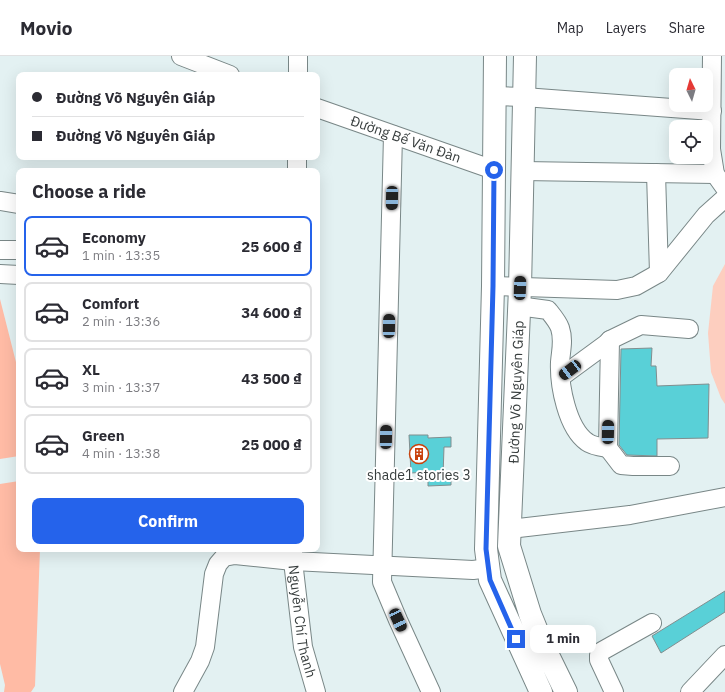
<!DOCTYPE html>
<meta charset="utf-8">
<style>
body{margin:0;font-family:"IBM Plex Sans",sans-serif;background:#f7f7f7;color:#2b2b33;height:100vh;display:flex;flex-direction:column;font-size:15px;white-space:nowrap}
*{box-sizing:border-box;margin:0}
p{font-size:13px;color:#7c7c81}
.icon{flex:none;width:22px;height:22px;fill:none;stroke:currentColor;stroke-width:2;stroke-linecap:round;stroke-linejoin:round}
.map{position:relative;flex:1;overflow:hidden}
.details{position:absolute;left:16px;top:112px;width:304px;height:384px;display:flex;flex-direction:column;background:#fff;border-radius:8px;box-shadow:0 4px 16px #0002}
.details>*{flex:none}
.banner{position:absolute;left:16px;top:16px;width:304px;height:88px;border-radius:8px;box-shadow:0 4px 16px #0002;display:grid;align-content:center;height:88px;padding:0 16px;background:#fff}
.needle{width:26px;rotate:355deg}
.buttons{position:absolute;left:669px;top:12px;display:grid;gap:8px}
.buttons a{display:grid;place-items:center;width:44px;height:44px;border-radius:8px;background:#fff;box-shadow:0 4px 16px #0002;font-size:20px}
.end{position:absolute;width:18px;height:18px;margin:-9px;border:5px solid #2563eb;background:#fff;box-shadow:0 0 0 2px #fff}
.from{border-radius:50%}
.bubble{position:absolute;height:28px;border-radius:8px;background:#fff;box-shadow:0 4px 16px #0002;font-size:13px;font-weight:800;line-height:28px;text-align:center}
.car{position:absolute;width:12px;height:24px;margin:-12px -6px;border-radius:5px;box-shadow:0 0 3px 1px #0007;background:linear-gradient(#222 24%,#8ab4d8 0 40%,#222 0 76%,#8ab4d8 0 86%,#222 0)}
.banner b{display:flex;align-items:center;gap:14px;height:38px;font-size:15px}
.banner b+b{border-top:1px solid #e1e1e2}
.banner i{width:10px;height:10px;background:#2b2b33}
ul{padding:0;list-style:none}
li{display:flex;align-items:center;gap:12px;height:60px;margin:0 8px 6px;padding:0 8px;border:2px solid #e1e1e2;border-radius:8px}
li div{flex:1}
li b{display:block;font-size:15px}
li em{font-style:normal;font-weight:800}
li.current{border-color:#2563eb}
li>.icon{width:36px;height:36px;stroke-width:1.5}
h2{padding:0 16px;font-size:18px;line-height:48px}
.button{display:flex;gap:8px;margin-top:auto;padding:8px 16px}
.button a{flex:1;height:46px;border-radius:8px;background:#2563eb;color:#fff;font-size:16px;font-weight:800;line-height:46px;text-align:center}
header{display:flex;align-items:center;gap:24px;box-sizing:border-box;height:56px;padding:0 20px;background:#fff;border-bottom:1px solid #e1e1e2}
header strong{font-size:19px}
nav{display:flex;gap:22px;margin-inline-start:auto;font-size:14px}
.map>svg:first-child{display:block}
</style>
<header>
<strong>Movio</strong>
<nav><a>Map</a><a>Layers</a><a>Share</a></nav>
</header>
<div class="map">
<svg width="725" height="636" viewBox="0 0 725 636">
<rect width="100%" height="100%" fill="#e3f1f2"/>
<path fill="#fdcebf" d="M725,208v140l-4,-6 -10,-26 -3,-39 5,-47z"/>
<path fill="#ffbba5" d="M0,243l19,75v82l-19,3z
M19,425v68h21l-5,137 -4,6h-27l1,-7 -5,-21v-180z"/>
<path fill="#59d0d7" stroke="#818e8f" d="M652,292l-1,18h5l1,20 52,-2 -1,54 -51,1v17l-30,-1 -8,-10 2,-96z
M409,379h19v3l23,-1v10h-7l-1,29h8v9l-23,1v-14l-17,1z
M725,535v21l-64,41 -9,-17z"/>
<g fill="none" stroke-linecap="round" stroke-linejoin="round">
<g stroke="#798787" stroke-width="20">
<g id="minor">
<path d="M181,0l49,19"/>
<path d="M712,0l-1,93 4,25 10,14"/>
<path d="M298,19v-19"/>
<path d="M494,40l30,1 188,14"/>
<path id="s1" d="M317,52l177,62"/>
<path d="M393,79l-11,447 16,38 33,72"/>
<path d="M297,115v-14"/>
<path d="M523,115l192,3"/>
<path d="M656,117l3,100"/>
<path d="M0,145l19,3"/>
<path d="M0,194h19"/>
<path d="M0,218l19,1"/>
<path d="M493,230l124,4 19,-4 23,-13 47,-58 19,-17"/>
<path d="M518,250l30,4c4,5 10,12 12,18 4,12 1,22 0,34 -1,23 7,66 27,80 5,4 14,5 21,6"/>
<path d="M610,284l-2,108 13,17 12,1h37"/>
<path d="M561,321l45,-33 4,-4 31,-15 48,4"/>
<path d="M510,473l120,-14 95,-18"/>
<path id="s2" d="M293,494v11l10,86 13,45"/>
<path d="M183,636l17,-31 5,-14 9,-73 4,-10 6,-7 11,-2 58,6 180,9 16,-2"/>
<path d="M614,636l-15,-32v-5l3,-4 50,-28"/>
<path d="M690,636l35,-37"/>
</g>
</g>
<g stroke="#798787" stroke-width="24">
<path id="highway" d="M495,0l-2,230 -7,263 4,31 51,112
M525,0l-5,232 -11,258 21,68 11,27 25,51"/>
</g>
<use href="#minor" stroke="#fff" stroke-width="18"/>
<use href="#highway" stroke="#fff" stroke-width="22"/>
</g>
<g fill="none" stroke-linecap="round" stroke-linejoin="round">
<path stroke="#2563eb" stroke-width="5" d="M494,114l-1,116 -7,263 4,31 26,59"/>
</g>
<defs>
<g id="building-ring" transform="scale(1)"><circle r="9.5" fill="#fff" stroke="#c9420c" stroke-width="1.5"/><path d="M-4-6H4V6H1V3H-1V6H-4ZM-2.5-4.3h1.7v1.8h-1.7ZM.8-4.3h1.7v1.8H.8ZM-2.5-1h1.7V.8h-1.7ZM.8-1h1.7V.8H.8Z" fill="#c9420c"/></g>
</defs>
<g fill-rule="evenodd">
<use href="#building-ring" x="419" y="398"/>
</g>
<g text-anchor="middle" dominant-baseline="central" stroke-width="4" stroke-linejoin="round" paint-order="stroke">
<g font-size="14" fill="#373d3d" stroke="#fff">
<text stroke="none"><textPath href="#s1" startOffset="94">Đường Bế Văn Đàn</textPath></text>
<text transform="translate(516 336) rotate(-88)">Đường Võ Nguyên Giáp</text>
<text stroke="none"><textPath href="#s2" startOffset="72">Nguyễn Chí Thanh</textPath></text>
</g>
<g font-size="14" fill="#373d3d" stroke="#fff">
<text x="419" y="419">shade1 stories 3</text>
</g>
</g>
</svg>
<div class="buttons">
<a><svg class="needle" viewBox="-14 -14 28 28"><path d="M0-13l5 13h-10z" fill="#e53935"/><path d="M0 13l5-13h-10z" fill="#7c7c81"/></svg></a>
<a><svg class="icon" aria-label="locate" viewBox="0 0 24 24"><circle cx="12" cy="12" r="6"/><path d="M12 2v4M12 18v4M2 12h4M18 12h4"/></svg></a>
</div>
<i class="end from" style="left:494px;top:114px"></i>
<i class="end" style="left:516px;top:583px"></i>
<div class="bubble" style="left:530px;top:569px;width:66px">1 min</div>
<i class="car" style="left:392px;top:142px;rotate:181deg"></i>
<i class="car" style="left:520px;top:232px;rotate:2deg"></i>
<i class="car" style="left:389px;top:270px;rotate:1deg"></i>
<i class="car" style="left:570px;top:314px;rotate:233deg"></i>
<i class="car" style="left:608px;top:376px;rotate:1deg"></i>
<i class="car" style="left:386px;top:381px;rotate:1deg"></i>
<i class="car" style="left:398px;top:564px;rotate:155deg"></i>
<div class="banner">
<b><i class="from"></i>Đường Võ Nguyên Giáp</b>
<b><i></i>Đường Võ Nguyên Giáp</b>
</div>
<section class="details">
<h2>Choose a ride</h2>
<ul>
<li class="current"><svg class="icon" aria-label="car" viewBox="0 0 24 24"><path d="M5 17H2v-5l4-1 3-4h7l3 4 3 1v5h-3M9 17h6M6 11h13"/><circle cx="7" cy="17" r="2"/><circle cx="17" cy="17" r="2"/></svg><div><b>Economy</b><p>1 min · 13:35</p></div><em>25 600 ₫</em></li>
<li><svg class="icon" aria-label="car" viewBox="0 0 24 24"><path d="M5 17H2v-5l4-1 3-4h7l3 4 3 1v5h-3M9 17h6M6 11h13"/><circle cx="7" cy="17" r="2"/><circle cx="17" cy="17" r="2"/></svg><div><b>Comfort</b><p>2 min · 13:36</p></div><em>34 600 ₫</em></li>
<li><svg class="icon" aria-label="car" viewBox="0 0 24 24"><path d="M5 17H2v-5l4-1 3-4h7l3 4 3 1v5h-3M9 17h6M6 11h13"/><circle cx="7" cy="17" r="2"/><circle cx="17" cy="17" r="2"/></svg><div><b>XL</b><p>3 min · 13:37</p></div><em>43 500 ₫</em></li>
<li><svg class="icon" aria-label="car" viewBox="0 0 24 24"><path d="M5 17H2v-5l4-1 3-4h7l3 4 3 1v5h-3M9 17h6M6 11h13"/><circle cx="7" cy="17" r="2"/><circle cx="17" cy="17" r="2"/></svg><div><b>Green</b><p>4 min · 13:38</p></div><em>25 000 ₫</em></li>
</ul>
<div class="button"><a>Confirm</a></div>
</section>
</div>
